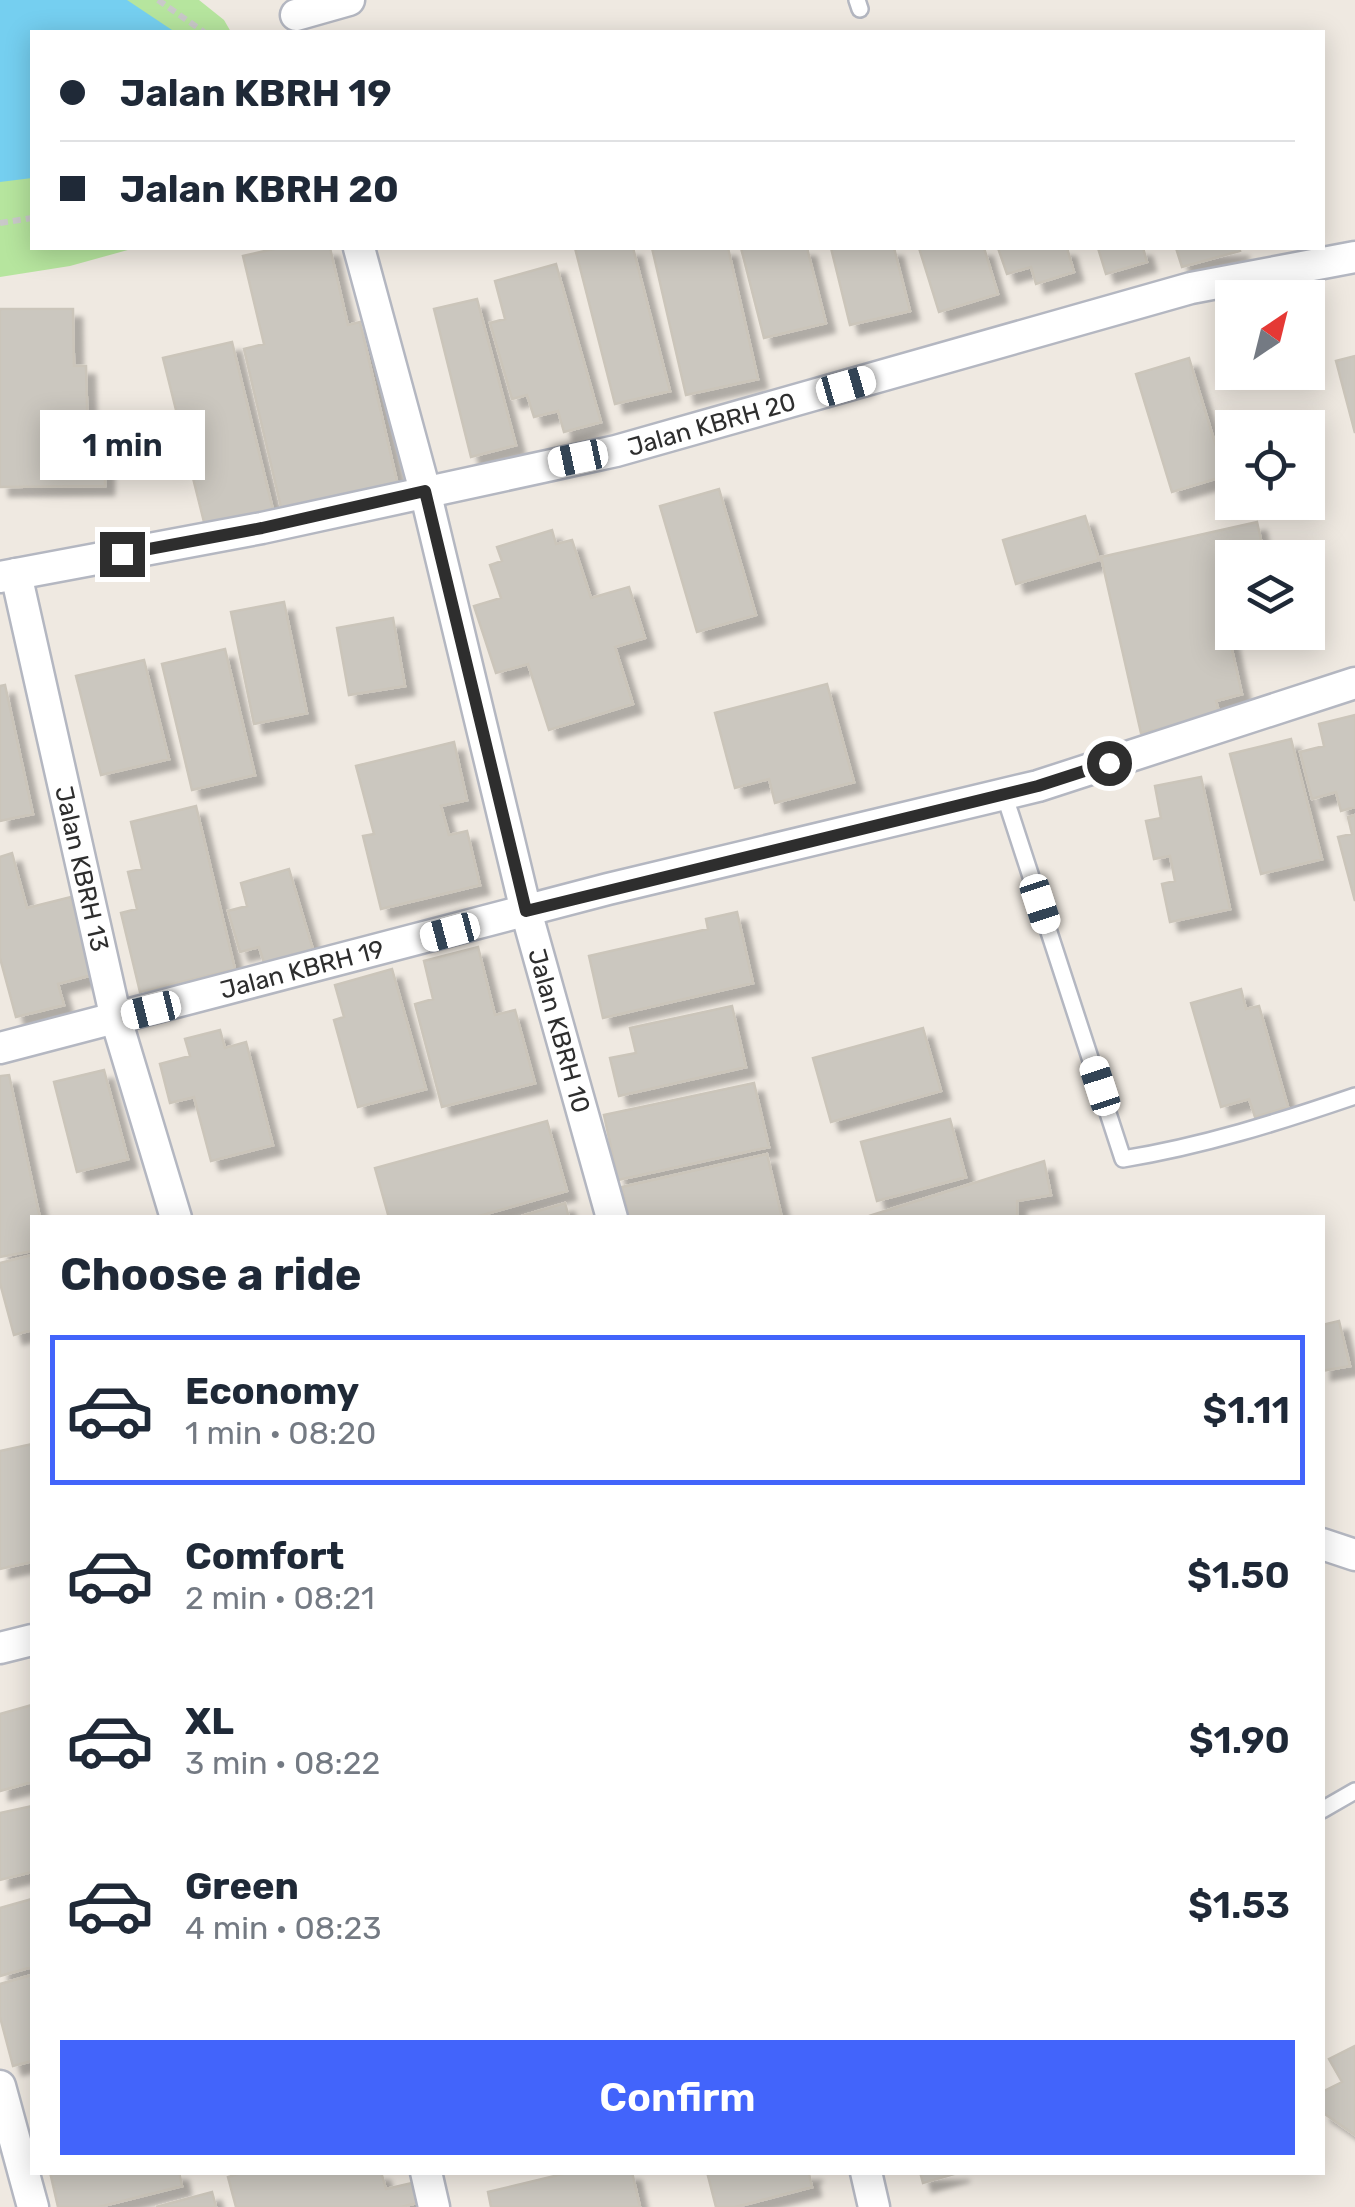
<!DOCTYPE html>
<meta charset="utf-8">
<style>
body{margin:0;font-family:Rubik,sans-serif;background:#f6f6f7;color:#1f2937;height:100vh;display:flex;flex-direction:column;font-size:38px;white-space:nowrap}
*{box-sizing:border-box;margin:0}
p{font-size:32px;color:#747a83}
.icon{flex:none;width:55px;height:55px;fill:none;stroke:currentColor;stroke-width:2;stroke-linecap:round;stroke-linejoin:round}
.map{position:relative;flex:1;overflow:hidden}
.side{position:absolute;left:30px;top:1215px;width:1295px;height:960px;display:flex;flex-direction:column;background:#fff;border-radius:0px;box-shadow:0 5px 25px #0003}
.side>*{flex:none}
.banner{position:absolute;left:30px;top:30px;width:1295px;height:220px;border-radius:0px;box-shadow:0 5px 25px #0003;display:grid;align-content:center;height:220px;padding:0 30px;background:#fff}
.needle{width:65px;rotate:35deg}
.buttons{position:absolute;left:1215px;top:280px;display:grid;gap:20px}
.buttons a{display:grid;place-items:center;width:110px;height:110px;border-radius:0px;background:#fff;box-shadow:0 5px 25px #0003;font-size:50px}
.end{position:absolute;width:45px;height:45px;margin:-22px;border:12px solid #2e2e2e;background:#fff;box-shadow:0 0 0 5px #fff}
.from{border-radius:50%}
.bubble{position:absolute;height:70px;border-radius:0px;background:#fff;box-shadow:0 5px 25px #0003;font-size:32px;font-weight:600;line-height:70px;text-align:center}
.car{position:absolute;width:30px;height:60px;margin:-30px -15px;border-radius:12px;box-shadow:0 0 8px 2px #0007;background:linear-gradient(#fff 24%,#345 0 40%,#fff 0 76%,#345 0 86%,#fff 0)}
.banner b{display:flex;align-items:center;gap:35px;height:95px;font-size:38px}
.banner b+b{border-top:2px solid #e0e1e3}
.banner i{width:25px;height:25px;background:#1f2937}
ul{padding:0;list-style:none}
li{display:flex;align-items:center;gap:30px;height:150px;margin:0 20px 15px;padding:0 10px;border:5px solid transparent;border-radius:0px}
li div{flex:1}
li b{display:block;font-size:38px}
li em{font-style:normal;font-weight:600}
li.active{border-color:#4264fb}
li>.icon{width:90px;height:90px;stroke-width:1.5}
h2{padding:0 30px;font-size:45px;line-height:120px}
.primary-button{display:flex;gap:20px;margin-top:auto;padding:20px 30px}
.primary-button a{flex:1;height:115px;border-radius:0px;background:#4264fb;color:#fff;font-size:40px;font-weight:600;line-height:115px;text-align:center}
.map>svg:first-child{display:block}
</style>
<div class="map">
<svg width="1355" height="2207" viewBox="0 0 1355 2207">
<defs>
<filter id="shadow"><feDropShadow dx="9" dy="9" stdDeviation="2.5" flood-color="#0004"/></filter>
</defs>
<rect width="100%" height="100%" fill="#efe9e1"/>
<path fill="#b6e59e" d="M0,0h199l25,20 7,12h-199v216h103l-65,18 -70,11z"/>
<path fill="#75cff0" d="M0,0h127l48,32h-143v146l-32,4z"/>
<path fill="#cbc7bf" stroke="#cbc5ba" stroke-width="2.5" filter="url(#shadow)" d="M278,248h52l18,77 12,-3 39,168 -116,26 -39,-167 20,-5 -21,-88z
M575,248h58l37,143 -55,13z
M652,248h76l30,131 -72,16z
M741,248h66l19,75 -62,15z
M831,248h63l16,63 -60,14z
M919,248h65l14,46 -59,18z
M998,248h69l7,24 -38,12 -5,-17 -24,7z
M1098,248h45l4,14 -41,12z
M1176,248h63l1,3 -58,16z
M556,264l45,158 -37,10 -6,-21 -24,6 -7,-22 -15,4 -22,-76 15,-4 -10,-38z
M477,299l39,146 -45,12 -37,-148z
M0,309h73l1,57h12l2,78h17v42l-105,1z
M232,342l43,176 -68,16 -44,-176z
M1355,356v77l-19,-72z
M1189,358l36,118 -53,16 -36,-118z
M719,489l37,126 -59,17 -37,-126z
M1085,516l14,44 -83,24 -13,-44z
M1257,522l8,36h-33v63l-6,2 16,71 -26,7 4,14 -79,18 -40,-176z
M552,530l4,14 16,-4 19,58 38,-11 16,51 -30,9 18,57 -84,26 -21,-66 -32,9 -22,-67 27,-8 -11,-33 12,-4 -5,-14z
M284,602l23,111 -53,11 -23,-112z
M393,618l12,68 -56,9 -12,-67z
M225,649l30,126 -63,15 -30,-126z
M144,660l25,99 -68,16 -25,-99z
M827,684l27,98 -79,21 -6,-24 -34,9 -20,-75z
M5,685l28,129 -33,7v-135z
M1355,715v92l-14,4 -5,-19 -24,7 -12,-47 24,-6 -5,-22z
M1291,739l31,120 -61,15 -31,-120z
M454,742l13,58 -26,6 8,29 18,-4 13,54 -99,24 -18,-73 11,-2 -18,-68z
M1201,777l29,132 -60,13 -8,-38 13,-3 -5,-25 -16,3 -8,-38 15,-3 -6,-32z
M196,806l39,163 -95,23 -19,-79 16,-4 -9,-37 14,-3 -11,-47z
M1355,815v86l-17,-64 14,-3 -4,-17z
M12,853l15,55 44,-11 21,78 -34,9 6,21 -48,12 -16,-59v-101z
M289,869l25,84 -49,13 -6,-19 -19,5 -12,-41 19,-5 -6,-23z
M737,912l16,71 -150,35 -14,-62 119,-27 -2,-10z
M478,947l17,68 20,-5 20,73 -93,24 -27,-103 18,-5 -9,-38z
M392,969l34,120 -68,18 -24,-87 10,-3 -9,-32z
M1241,989l5,20 13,-3 29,101 -33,10 -6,-18 -28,8 -30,-104z
M732,1006l14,61 -127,29 -9,-38 26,-5 -6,-25z
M923,1028l18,63 -110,31 -18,-64z
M220,1030l5,18 21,-6 27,103 -62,16 -17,-64 -24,6 -10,-39 30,-8 -5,-17z
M104,1070l24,89 -51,13 -23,-90z
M9,1075l31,143h-8v33l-32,6v-181z
M754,1083l15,64 -151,33 -14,-65z
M950,1119l16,58 -89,24 -16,-59z
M547,1121l20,70 -95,27h-83l-14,-50z
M767,1154l15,64h-153l-7,-31z
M1044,1161l7,34 -34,6v17l-148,-2z
M565,1203l4,15h-54z
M32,1255v75l-18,5 -14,-52v-20z
M1339,1321l11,45 -28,5v-46z
M32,1444v118l-32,7v-118z
M32,1705v77l-32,9v-77z
M32,1806v66l-32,8v-67z
M32,1899v68l-32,9v-68z
M32,1975v86l-19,5 -13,-49v-33z
M1355,2046v89l-33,-23v-20l20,-10 -13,-23z
M50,2172h129l3,14 -83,21h-41z
M244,2172h137l5,17 26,-6 5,20 -16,4h-165l-8,-30z
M571,2172h61l8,35h-149l-3,-15z
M707,2172h107l-5,2 3,13 -76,20h-20z
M920,2172h41l-38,11z
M212,2192l4,15h-60z"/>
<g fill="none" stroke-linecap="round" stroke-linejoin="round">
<g stroke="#b4b7c1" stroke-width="20">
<path id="service" d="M857,0l3,9
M1004,794l119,365c80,-13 156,-37 232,-63
M1322,1810l33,-19"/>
</g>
<g stroke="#b4b7c1" stroke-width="35">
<g id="minor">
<path d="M296,15l53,-15"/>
<path id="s1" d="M359,248l66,243 101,420 86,307"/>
<path id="s2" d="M16,574l100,445 60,199"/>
<path id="s3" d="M0,577l262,-49 354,-77 575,-163 164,-31"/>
<path id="s4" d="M0,1048l608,-159 430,-103 317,-103"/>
<path d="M1322,1544l33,11"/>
<path d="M0,1648l32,-8"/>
<path d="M0,2086l33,121"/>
<path d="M426,2172l8,35"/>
<path d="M866,2172l8,35"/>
</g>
</g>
<path stroke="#c9c9c9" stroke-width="6" stroke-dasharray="8 5" stroke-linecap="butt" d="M158,0l46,32
M0,223l32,-5"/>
<use href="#service" stroke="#fff" stroke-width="15"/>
<use href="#minor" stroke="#fff" stroke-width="30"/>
</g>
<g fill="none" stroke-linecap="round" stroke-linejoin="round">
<path stroke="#2e2e2e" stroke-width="12" d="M122,554l140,-26 163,-37 101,420 512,-125 71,-23"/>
</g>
<g text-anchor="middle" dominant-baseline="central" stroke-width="10" stroke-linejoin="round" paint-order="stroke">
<g font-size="25" fill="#2e2e2e" stroke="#fff">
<text stroke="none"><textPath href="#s3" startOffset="728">Jalan KBRH 20</textPath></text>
<text stroke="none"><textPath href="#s2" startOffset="302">Jalan KBRH 13</textPath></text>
<text stroke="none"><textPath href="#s4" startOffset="312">Jalan KBRH 19</textPath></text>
<text stroke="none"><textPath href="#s1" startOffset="808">Jalan KBRH 10</textPath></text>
</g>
</g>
</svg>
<div class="buttons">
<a><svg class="needle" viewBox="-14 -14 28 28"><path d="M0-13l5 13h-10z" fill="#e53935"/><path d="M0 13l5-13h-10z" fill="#747a83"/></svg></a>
<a><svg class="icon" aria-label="locate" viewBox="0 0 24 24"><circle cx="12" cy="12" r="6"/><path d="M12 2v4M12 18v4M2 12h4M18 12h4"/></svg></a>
<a><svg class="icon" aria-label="layers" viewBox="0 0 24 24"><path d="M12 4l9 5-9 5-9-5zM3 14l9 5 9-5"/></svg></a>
</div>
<i class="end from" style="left:1109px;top:763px"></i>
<i class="end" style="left:122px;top:554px"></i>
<div class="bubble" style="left:40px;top:410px;width:165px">1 min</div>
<i class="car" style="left:846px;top:386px;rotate:74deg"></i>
<i class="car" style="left:578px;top:458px;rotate:258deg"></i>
<i class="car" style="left:1040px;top:904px;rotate:162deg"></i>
<i class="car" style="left:450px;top:932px;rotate:255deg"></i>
<i class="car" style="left:151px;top:1010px;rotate:256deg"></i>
<i class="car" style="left:1100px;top:1086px;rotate:342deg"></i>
<div class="banner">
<b><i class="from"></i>Jalan KBRH 19</b>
<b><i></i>Jalan KBRH 20</b>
</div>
<section class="side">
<h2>Choose a ride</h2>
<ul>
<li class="active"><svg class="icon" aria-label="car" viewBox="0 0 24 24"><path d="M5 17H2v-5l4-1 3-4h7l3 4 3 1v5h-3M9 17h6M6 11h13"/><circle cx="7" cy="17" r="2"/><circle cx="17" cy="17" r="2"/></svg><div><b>Economy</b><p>1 min · 08:20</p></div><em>$1.11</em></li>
<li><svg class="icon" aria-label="car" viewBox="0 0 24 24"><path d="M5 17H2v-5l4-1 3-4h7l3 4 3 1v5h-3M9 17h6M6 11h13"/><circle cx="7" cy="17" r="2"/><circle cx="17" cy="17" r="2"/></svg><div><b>Comfort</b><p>2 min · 08:21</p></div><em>$1.50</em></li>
<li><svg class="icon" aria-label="car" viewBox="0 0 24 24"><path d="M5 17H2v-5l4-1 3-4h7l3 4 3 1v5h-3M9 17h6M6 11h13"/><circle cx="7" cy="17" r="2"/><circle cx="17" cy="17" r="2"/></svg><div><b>XL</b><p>3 min · 08:22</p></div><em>$1.90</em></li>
<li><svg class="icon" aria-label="car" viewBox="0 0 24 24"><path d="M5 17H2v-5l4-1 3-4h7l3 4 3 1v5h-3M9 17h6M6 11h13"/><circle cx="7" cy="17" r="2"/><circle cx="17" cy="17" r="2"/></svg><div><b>Green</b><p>4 min · 08:23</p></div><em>$1.53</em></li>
</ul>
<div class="primary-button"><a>Confirm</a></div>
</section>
</div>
